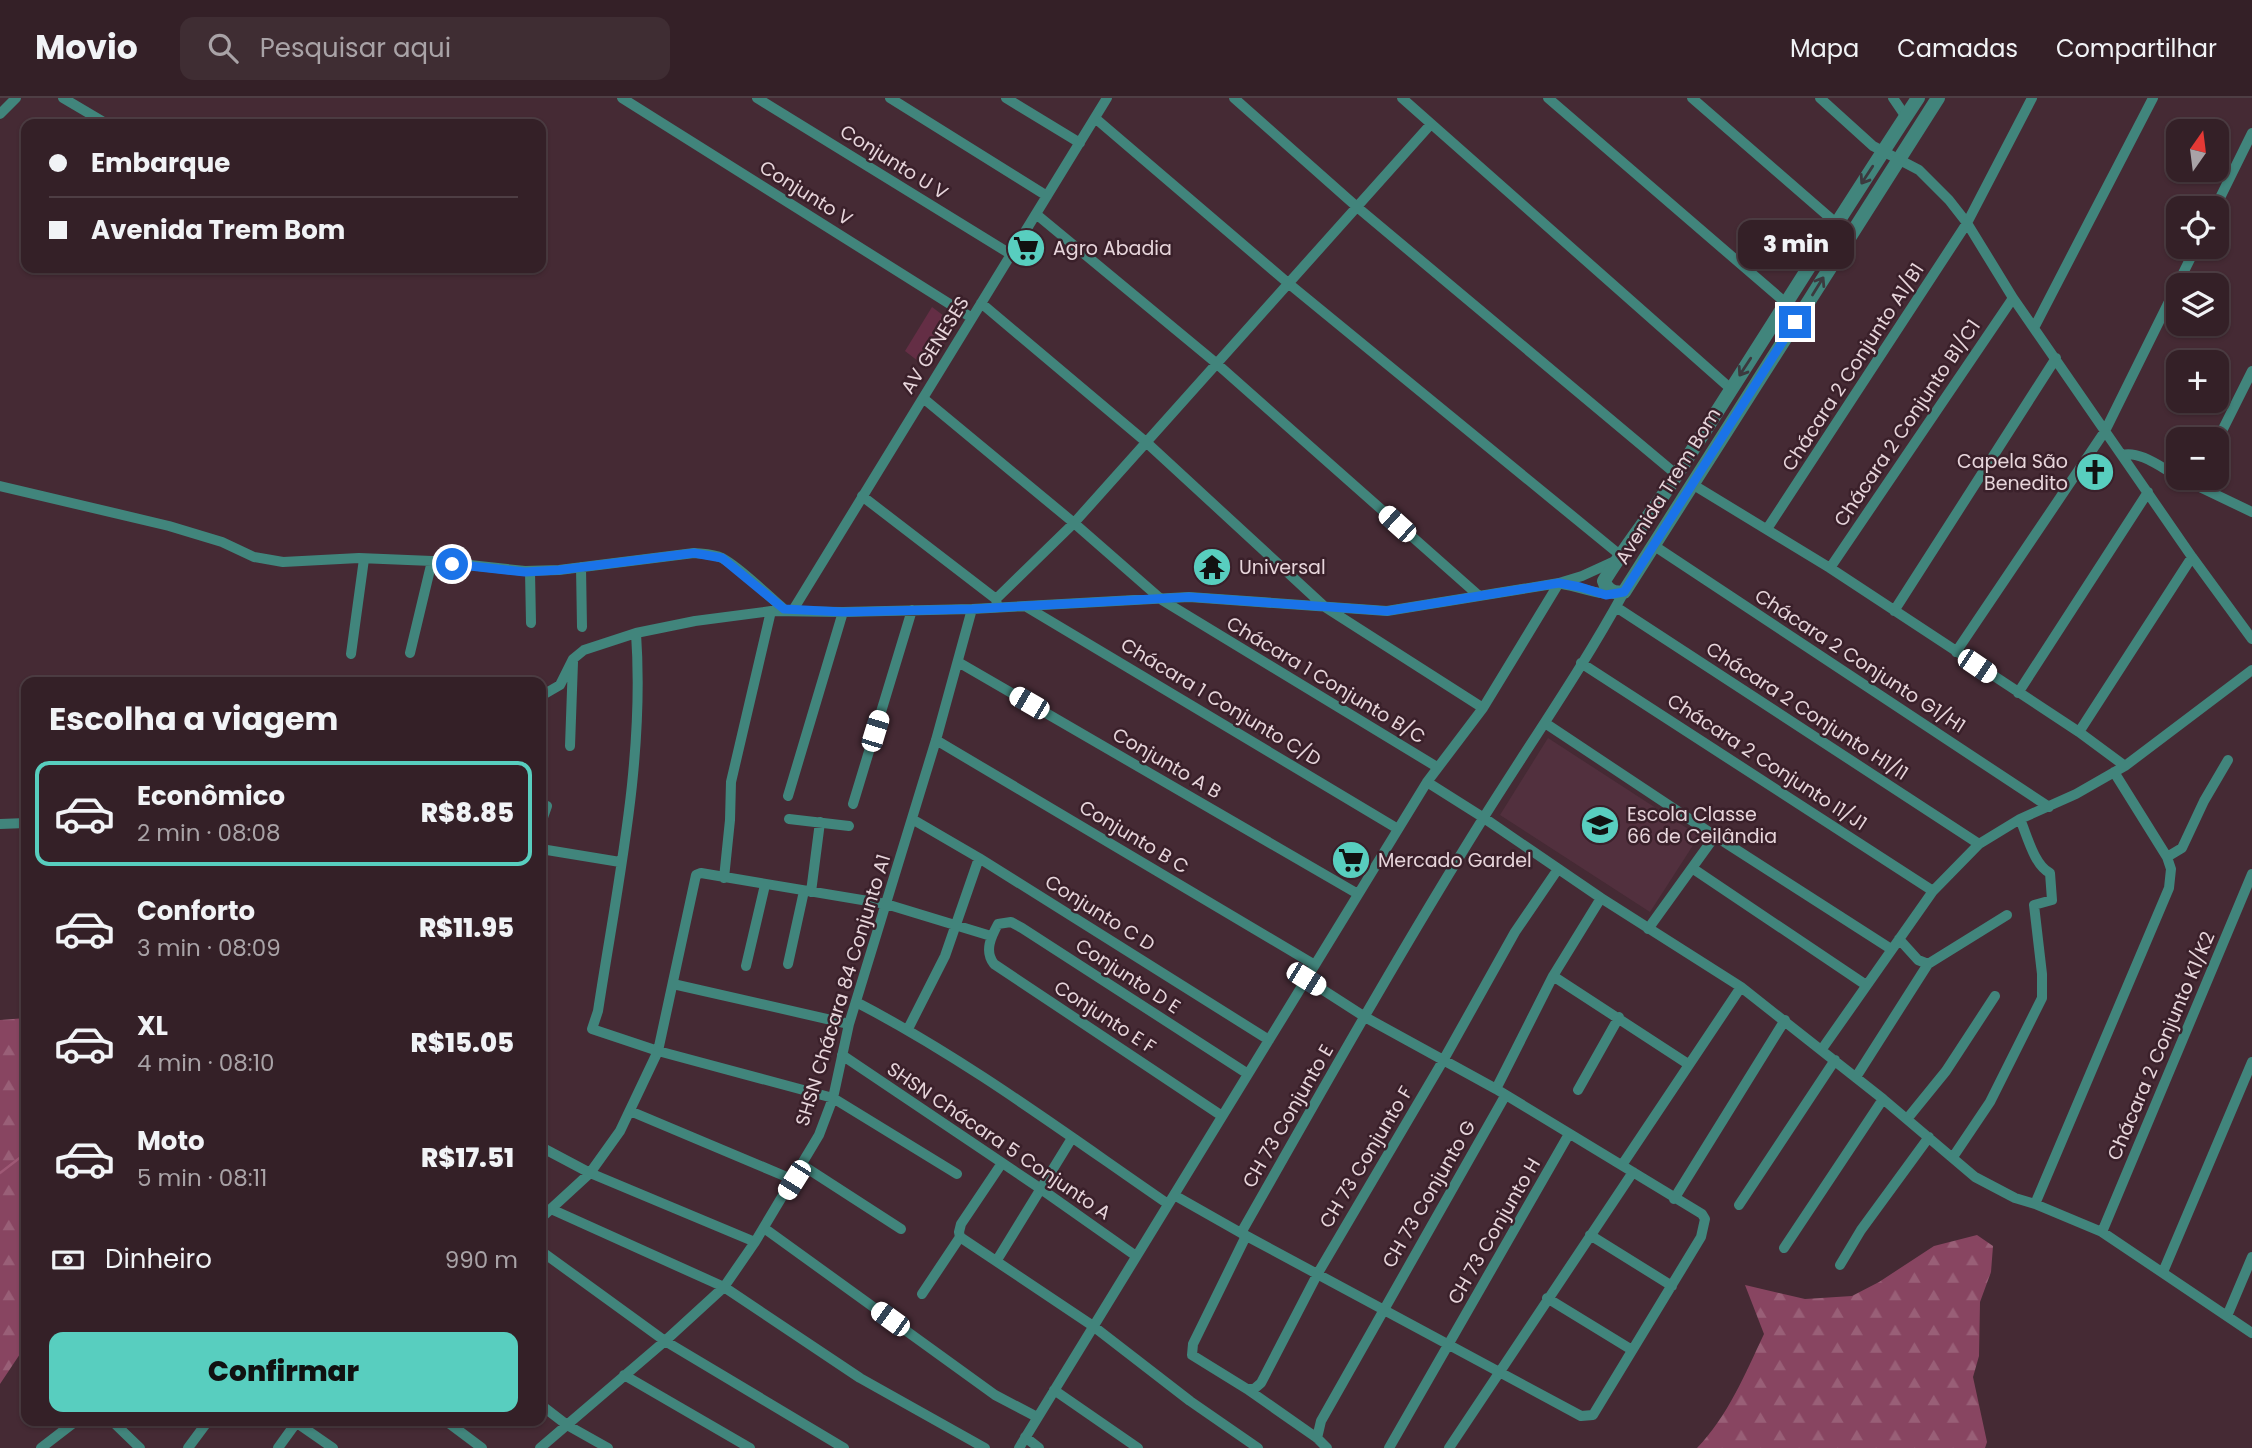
<!DOCTYPE html>
<html lang="pt">
<meta charset="utf-8">
<style>
body{margin:0;font-family:Poppins,sans-serif;background:#3f2d33;color:#f1f3f6;height:100vh;display:flex;flex-direction:column;font-size:26px;white-space:nowrap}
*{box-sizing:border-box;margin:0}
p{font-size:23px;color:#a9a3a7}
.icon{flex:none;width:38px;height:38px;fill:none;stroke:currentColor;stroke-width:2;stroke-linecap:round;stroke-linejoin:round}
.map{position:relative;flex:1;overflow:hidden}
.panel{position:absolute;left:21px;top:579px;width:525px;height:749px;display:flex;flex-direction:column;background:#342027;border-radius:14px;box-shadow:0 2px 5px #0004,0 0 0 2px #4e3e44}
.panel>*{flex:none}
.guide{position:absolute;left:21px;top:21px;width:525px;height:154px;border-radius:14px;box-shadow:0 2px 5px #0004,0 0 0 2px #4e3e44;display:grid;align-content:center;height:154px;padding:0 28px;background:#342027}
.needle{width:46px;rotate:14deg}
.controls{position:absolute;left:2166px;top:21px;display:grid;gap:14px}
.controls a{display:grid;place-items:center;width:63px;height:63px;border-radius:14px;background:#342027;box-shadow:0 2px 5px #0004,0 0 0 2px #4e3e44;font-size:35px}
.end{position:absolute;width:32px;height:32px;margin:-16px;border:9px solid #1a73e8;background:#fff;box-shadow:0 0 0 4px #fff}
.from{border-radius:50%}
.bubble{position:absolute;height:49px;border-radius:14px;background:#342027;box-shadow:0 2px 5px #0004,0 0 0 2px #4e3e44;font-size:23px;font-weight:800;line-height:49px;text-align:center}
.car{position:absolute;width:21px;height:42px;margin:-21px -10px;border-radius:9px;box-shadow:0 0 5px 2px #0007;background:linear-gradient(#fff 24%,#345 0 40%,#fff 0 76%,#345 0 86%,#fff 0)}
.guide b{display:flex;align-items:center;gap:24px;height:66px;font-size:26px}
.guide b+b{border-top:2px solid #4e3e44}
.guide i{width:18px;height:18px;background:#f1f3f6}
ul{padding:0;list-style:none}
li{display:flex;align-items:center;gap:21px;height:105px;margin:0 14px 10px;padding:0 14px;border:4px solid transparent;border-radius:14px}
li div{flex:1}
li b{display:block;font-size:26px}
li em{font-style:normal;font-weight:800}
li.current{border-color:#58cebf}
li>.icon{width:63px;height:63px;stroke-width:1.5}
h2{padding:0 28px;font-size:32px;line-height:84px}
.pay{display:flex;align-items:center;gap:18px;height:77px;padding:0 28px;font-size:26px}
.pay p{margin-inline-start:auto}
.cta{display:flex;gap:14px;margin-top:auto;padding:14px 28px}
.cta a{flex:1;height:80px;border-radius:14px;background:#58cebf;color:#111;font-size:28px;font-weight:800;line-height:80px;text-align:center}
header{display:flex;align-items:center;gap:42px;box-sizing:border-box;height:98px;padding:0 35px;background:#342027;border-bottom:2px solid #4e3e44}
header strong{font-size:33px}
nav{display:flex;gap:38px;margin-inline-start:auto;font-size:24px}
.search{width:490px;height:63px;background:#3f2d33;display:flex;align-items:center;gap:18px;box-sizing:border-box;padding:0 24px;border-radius:14px;color:#a9a3a7;font-size:26px}
.map>svg:first-child{display:block}
</style>
<header>
<strong>Movio</strong>
<div class="search"><svg class="icon" aria-label="search" viewBox="0 0 24 24"><circle cx="10" cy="10" r="6"/><path d="M15 15l6 6"/></svg>Pesquisar aqui</div>
<nav><a>Mapa</a><a>Camadas</a><a>Compartilhar</a></nav>
</header>
<div class="map">
<svg width="2252" height="1350" viewBox="0 0 2252 1350">
<defs>
<pattern id="forest-firs" width="22" height="20" patternUnits="userSpaceOnUse" patternTransform="scale(1.75)"><rect width="22" height="20" fill="#884561"/><path d="M5 1l3.5 6h-7zM16 11l3.5 6h-7z" fill="#995f77"/></pattern>
</defs>
<rect width="100%" height="100%" fill="#452a34"/>
<path fill="#52303e" d="M1548,640l151,98 -49,76 -150,-97z"/>
<path fill="#642e45" d="M932,209l24,18 -29,43 -22,-17z"/>
<path fill="url(#forest-firs)" d="M26,920v327l-26,39v-364z
M1977,1137l16,11 -2,26 -11,30 -1,54 -6,21 14,65 -2,6h-288c31,-32 48,-74 67,-114l-19,-49 60,14 47,-3 27,-14 55,-36z"/>
<g fill="none" stroke-linecap="round" stroke-linejoin="round">
<path stroke="#9e5975" stroke-width="2.5" d="M0,1075l26,-20"/>
<path stroke="#41857c" stroke-width="10" d="M63,0l39,23
M622,0l350,220
M757,0l255,157
M890,0l157,98
M1006,0l74,45
M1234,0l123,109 320,268
M1402,0l329,291
M1548,0l239,206
M1692,0l144,125
M1820,0l53,48 46,24 30,30 18,23 46,75 179,259 60,82
M1893,0l13,19
M0,16l16,-16
M1095,20l193,165 332,272
M2215,110l37,-75
M1036,116l180,149 262,232
M981,205l165,139 179,165 158,101
M2034,230l119,-230
M923,300l151,125 88,77 275,167
M2217,343l35,-70
M2122,357c18,-5 41,14 57,22
M2181,380l71,34
M1692,386l138,84 249,164 46,34
M0,388l169,40 53,16 32,15 29,5 76,-4 73,3 93,10 34,-1 135,-17c9,1 20,1 28,5 19,10 45,37 62,51
M862,398l134,103 1,6
M1767,431l200,-306 65,-125
M1653,447l396,262
M581,469l1,60
M1830,470l183,-270
M530,473l1,52
M1562,486c19,3 37,12 55,9
M996,501l78,-76 357,-399
M1025,508l373,223
M1616,509l363,237
M793,512l314,-512
M1894,513l162,-253
M636,535c9,127 -19,253 -38,378l-6,18 66,22 175,47 124,76
M1956,554l149,-221 91,-184
M410,555l22,-92
M351,556l13,-95
M958,564l400,232
M1581,565l352,228
M2018,595l130,-201
M541,598l19,-11 13,-26 11,-9 52,-17 59,-12 76,-10 72,1 129,-3 217,-12 198,14 172,-28 23,-7 35,-16
M1545,625l170,113 176,113
M2079,634l113,-175
M936,642l379,225
M570,648l3,-84
M1427,684l57,36 117,80 140,89 142,112 92,78 40,21 20,6 134,-316 2,-19 -4,-12 -53,-85
M788,698l55,-184
M853,706l59,-194
M789,721l60,7
M912,721l67,39 290,182
M541,725l6,-17
M0,726l26,-1
M541,751l79,13
M2167,759l15,-9 22,-47 24,-41
M1692,770l174,117
M724,780l6,-58 1,-38 40,-171
M811,794l9,-70
M1648,831l67,-93
M1899,841l19,21 10,4 79,-49
M788,866l16,-73
M746,868l19,-81
M1553,878l135,88
M673,886l176,40
M856,904c110,57 210,132 312,202
M908,931l37,-73 34,-98
M1822,951l111,-158 46,-47 41,-25 56,-25 49,-28 127,-96
M842,957l199,134 95,67
M1856,979l72,-113
M1496,991l57,-113 48,-78
M1578,992l41,-73
M630,1013l164,69
M1222,1018l-228,-152c-10,-13 -3,-27 4,-40l13,-2 11,6 226,146
M1907,1021l39,-48 49,-75
M541,1049l49,26 165,69
M1953,1059l37,-55 52,-104v-24l-8,-69 18,-5 -2,-27c-16,-8 -23,-38 -30,-54
M1002,1065l-41,61 -2,8 1,5 133,89 97,75 68,47
M802,1067l99,64
M1622,1067l119,-178
M1174,1097l67,38 340,183 12,-1 108,-178 4,-18 -3,-5 -206,-125 -131,-72 -59,-38
M1674,1101l111,-179
M2035,1106l67,28 150,101
M1739,1107l96,-145
M551,1111l173,78 136,91 125,70
M541,1120l49,-45 30,-42 38,-80 38,-176 5,-2 185,31 105,32
M764,1130l231,167 42,22
M2102,1134l150,-358
M1241,1135c79,-139 158,-280 243,-416 47,-75 98,-148 140,-225
M1590,1137l82,51
M1246,1138l-53,108 -1,11 55,34 70,49 10,10
M1784,1150l99,-149
M541,1153l124,90 179,107
M997,1162l75,-122
M1840,1167l21,-35 68,-93
M2163,1174l89,-210
M922,1196l38,-57
M1547,1200l85,52
M2227,1218l25,-59
M624,1277l126,73
M1247,1291h7l7,-6 57,-110 126,-214 71,-127 43,-63
M1054,1292l84,58
M541,1307l26,20 41,23
M112,1323l28,27
M294,1323l39,27
M446,1323l36,27
M1025,1339l14,11
M1317,1340l4,-17 184,-325
M41,1350l35,-27
M188,1350l20,-27
M278,1350l18,-25
M540,1350l125,-107 59,-54 31,-45 64,-107 14,-37 16,-74 87,-284 36,-131
M1019,1350l408,-666 56,-74 76,-125
M1389,1350l180,-314
M1449,1350l184,-276"/>
<path stroke="#41857c" stroke-width="14" d="M1918,0c-81,123 -159,249 -239,373 -23,38 -52,72 -75,110 3,10 11,13 20,11l314,-494"/>
</g>
<defs><path id="oneway-shaft" d="M-6 0H5M1.5-3L5.5 0L1.5 3" fill="none" stroke-width="1.6" stroke-linecap="round" stroke-linejoin="round" transform="scale(1.75)"/></defs>
<g stroke="#3c393e">
<use href="#oneway-shaft" transform="translate(1867 77) rotate(123)"/>
<use href="#oneway-shaft" transform="translate(1818 188) rotate(-58)"/>
<use href="#oneway-shaft" transform="translate(1745 269) rotate(123)"/>
</g>
<g fill="none" stroke-linecap="round" stroke-linejoin="round">
<path stroke="#1a73e8" stroke-width="9" d="M452,466l73,8 34,-2 135,-17 28,5 62,51 59,3 129,-3 217,-12 198,14 172,-28 21,4 26,8 18,-3 171,-270"/>
</g>
<defs>
<g id="supermarket-disc" transform="scale(2.0125)"><circle r="9.5" fill="#58cebf" stroke="#3a202a"/><path d="M-6-5.5h2.5l.6 2H6L4.5 2H-2.5L-4.4-4H-6ZM-1.5 3.2a1.3 1.3 0 1 0 .1 0ZM3 3.2a1.3 1.3 0 1 0 .1 0Z" fill="#111"/></g>
<g id="church-disc" transform="scale(2.0125)"><circle r="9.5" fill="#58cebf" stroke="#3a202a"/><path d="M-1.2-6h2.4v3.5h3.3v2.4h-3.3V6h-2.4V-.1h-3.3v-2.4h3.3Z" fill="#111"/></g>
<g id="temple-disc" transform="scale(2.0125)"><circle r="9.5" fill="#58cebf" stroke="#3a202a"/><path d="M0-6L5-2H3V0L6.5 2.5H4V6H1.5V3h-3V6H-4V2.5H-6.5L-3 0V-2H-5Z" fill="#111"/></g>
<g id="school-disc" transform="scale(2.0125)"><circle r="9.5" fill="#58cebf" stroke="#3a202a"/><path d="M0-5L7-2L0 1L-7-2ZM-4 1L0 2.5L4 1V4Q0 6-4 4Z" fill="#111"/></g>
</defs>
<g fill-rule="evenodd">
<use href="#supermarket-disc" x="1026" y="150"/>
<use href="#church-disc" x="2095" y="374"/>
<use href="#temple-disc" x="1212" y="469"/>
<use href="#school-disc" x="1600" y="727"/>
<use href="#supermarket-disc" x="1351" y="762"/>
</g>
<g text-anchor="middle" dominant-baseline="central" stroke-width="5" stroke-linejoin="round" paint-order="stroke">
<g font-size="19" fill="#e7d5db" stroke="#3a202a">
<text transform="translate(894 64) rotate(32)">Conjunto U V</text>
<text transform="translate(806 95) rotate(32)">Conjunto V</text>
<text transform="translate(935 247) rotate(-58)">AV GENESES</text>
<text transform="translate(1853 269) rotate(-57)">Chácara 2 Conjunto A1/B1</text>
<text transform="translate(1907 325) rotate(-56)">Chácara 2 Conjunto B1/C1</text>
<text transform="translate(1668 388) rotate(-58)">Avenida Trem Bom</text>
<text transform="translate(1860 563) rotate(33)">Chácara 2 Conjunto G1/H1</text>
<text transform="translate(1326 582) rotate(31)">Chácara 1 Conjunto B/C</text>
<text transform="translate(1221 604) rotate(31)">Chácara 1 Conjunto C/D</text>
<text transform="translate(1807 613) rotate(33)">Chácara 2 Conjunto H1/I1</text>
<text transform="translate(1767 664) rotate(33)">Chácara 2 Conjunto I1/J1</text>
<text transform="translate(1167 665) rotate(30)">Conjunto A B</text>
<text transform="translate(1134 739) rotate(31)">Conjunto B C</text>
<text transform="translate(1100 815) rotate(32)">Conjunto C D</text>
<text transform="translate(1128 878) rotate(33)">Conjunto D E</text>
<text transform="translate(843 892) rotate(-73)">SHSN Chácara 84 Conjunto A1</text>
<text transform="translate(1105 919) rotate(33)">Conjunto E F</text>
<text transform="translate(2161 948) rotate(-67)">Chácara 2 Conjunto K1/K2</text>
<text transform="translate(1288 1018) rotate(-60)">CH 73 Conjunto E</text>
<text transform="translate(999 1043) rotate(34)">SHSN Chácara 5 Conjunto A</text>
<text transform="translate(1366 1059) rotate(-59)">CH 73 Conjunto F</text>
<text transform="translate(1429 1096) rotate(-60)">CH 73 Conjunto G</text>
<text transform="translate(1494 1133) rotate(-60)">CH 73 Conjunto H</text>
</g>
<g font-size="19" fill="#e7d5db" stroke="#3a202a" text-anchor="start">
<text x="1053" y="150">Agro Abadia</text>
<text x="2068" y="363" text-anchor="end">Capela São<tspan x="2068" dy="22">Benedito</tspan></text>
<text x="1239" y="469">Universal</text>
<text x="1627" y="716">Escola Classe<tspan x="1627" dy="22">66 de Ceilândia</tspan></text>
<text x="1378" y="762">Mercado Gardel</text>
</g>
</g>
</svg>
<div class="controls">
<a><svg class="needle" viewBox="-14 -14 28 28"><path d="M0-13l5 13h-10z" fill="#e53935"/><path d="M0 13l5-13h-10z" fill="#a9a3a7"/></svg></a>
<a><svg class="icon" aria-label="locate" viewBox="0 0 24 24"><circle cx="12" cy="12" r="6"/><path d="M12 2v4M12 18v4M2 12h4M18 12h4"/></svg></a>
<a><svg class="icon" aria-label="layers" viewBox="0 0 24 24"><path d="M12 4l9 5-9 5-9-5zM3 14l9 5 9-5"/></svg></a>
<a>+</a>
<a>−</a>
</div>
<i class="end from" style="left:452px;top:466px"></i>
<i class="end" style="left:1795px;top:224px"></i>
<div class="bubble" style="left:1738px;top:122px;width:116px">3 min</div>
<i class="car" style="left:1397px;top:426px;rotate:312deg"></i>
<i class="car" style="left:1977px;top:568px;rotate:124deg"></i>
<i class="car" style="left:1029px;top:605px;rotate:300deg"></i>
<i class="car" style="left:875px;top:633px;rotate:17deg"></i>
<i class="car" style="left:1306px;top:881px;rotate:122deg"></i>
<i class="car" style="left:794px;top:1082px;rotate:212deg"></i>
<i class="car" style="left:890px;top:1221px;rotate:306deg"></i>
<div class="guide">
<b><i class="from"></i>Embarque</b>
<b><i></i>Avenida Trem Bom</b>
</div>
<section class="panel">
<h2>Escolha a viagem</h2>
<ul>
<li class="current"><svg class="icon" aria-label="car" viewBox="0 0 24 24"><path d="M5 17H2v-5l4-1 3-4h7l3 4 3 1v5h-3M9 17h6M6 11h13"/><circle cx="7" cy="17" r="2"/><circle cx="17" cy="17" r="2"/></svg><div><b>Econômico</b><p>2 min · 08:08</p></div><em>R$8.85</em></li>
<li><svg class="icon" aria-label="car" viewBox="0 0 24 24"><path d="M5 17H2v-5l4-1 3-4h7l3 4 3 1v5h-3M9 17h6M6 11h13"/><circle cx="7" cy="17" r="2"/><circle cx="17" cy="17" r="2"/></svg><div><b>Conforto</b><p>3 min · 08:09</p></div><em>R$11.95</em></li>
<li><svg class="icon" aria-label="car" viewBox="0 0 24 24"><path d="M5 17H2v-5l4-1 3-4h7l3 4 3 1v5h-3M9 17h6M6 11h13"/><circle cx="7" cy="17" r="2"/><circle cx="17" cy="17" r="2"/></svg><div><b>XL</b><p>4 min · 08:10</p></div><em>R$15.05</em></li>
<li><svg class="icon" aria-label="car" viewBox="0 0 24 24"><path d="M5 17H2v-5l4-1 3-4h7l3 4 3 1v5h-3M9 17h6M6 11h13"/><circle cx="7" cy="17" r="2"/><circle cx="17" cy="17" r="2"/></svg><div><b>Moto</b><p>5 min · 08:11</p></div><em>R$17.51</em></li>
</ul>
<div class="pay"><svg class="icon" aria-label="cash" viewBox="0 0 24 24"><path d="M3 7h18v10H3z"/><circle cx="12" cy="12" r="2"/></svg>Dinheiro<p>990 m</p></div>
<div class="cta"><a>Confirmar</a></div>
</section>
</div>
